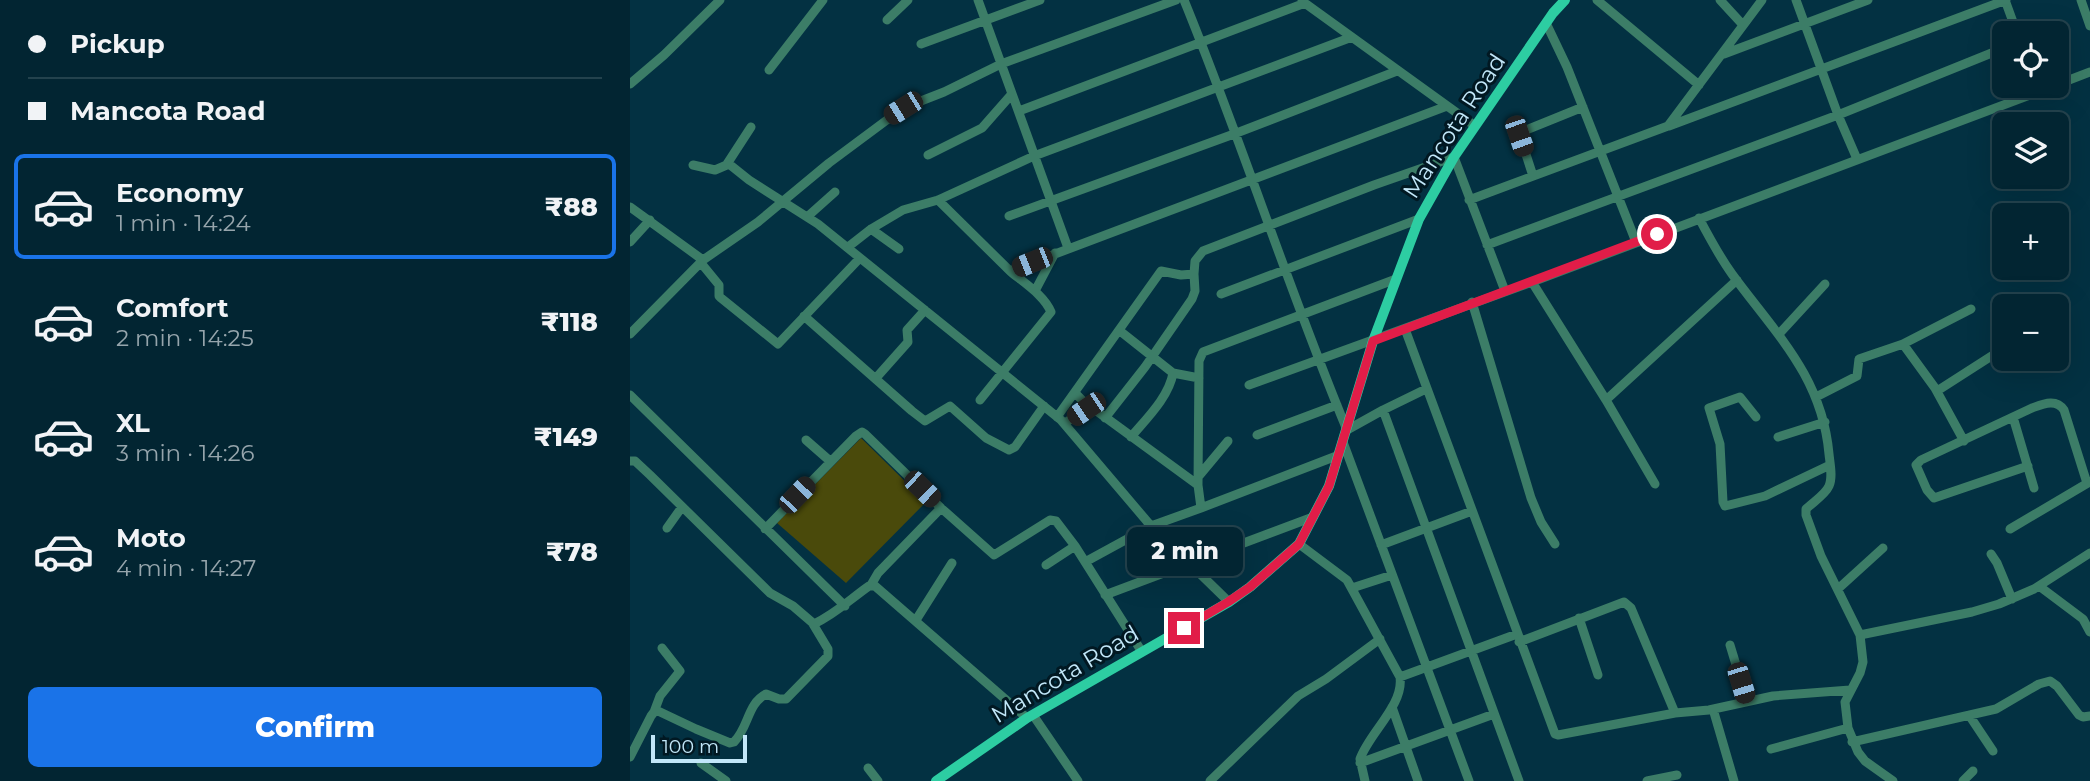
<!DOCTYPE html>
<meta charset="utf-8">
<style>
body{margin:0;font-family:Montserrat,sans-serif;background:#10313e;color:#f1f3f6;height:100vh;display:flex;flex-direction:column;font-size:26px;white-space:nowrap}
*{box-sizing:border-box;margin:0}
p{font-size:23px;color:#96a5ac}
.icon{flex:none;width:38px;height:38px;fill:none;stroke:currentColor;stroke-width:2;stroke-linecap:round;stroke-linejoin:round}
.map{position:relative;flex:1;overflow:hidden}
.sheet{display:flex;flex-direction:column;background:#022532;width:630px}
.sheet>*{flex:none}
.guide{display:grid;align-content:center;height:154px;padding:0 28px;background:#022532}
.buttons{position:absolute;left:1362px;top:21px;display:grid;gap:14px}
.buttons a{display:grid;place-items:center;width:77px;height:77px;border-radius:10px;background:#022532;box-shadow:0 7px 28px #0002,0 0 0 2px #23424d;font-size:35px}
.scale{position:absolute;left:21px;bottom:18px;width:96px;box-sizing:border-box;padding-left:7px;border:4px solid #c2e7f9;border-top:0;font-size:19px;line-height:24px;white-space:nowrap;color:#c2e7f9;-webkit-text-stroke:5px #011822;paint-order:stroke}
.end{position:absolute;width:32px;height:32px;margin:-16px;border:9px solid #e11d48;background:#fff;box-shadow:0 0 0 4px #fff}
.from{border-radius:50%}
.bubble{position:absolute;height:49px;border-radius:10px;background:#022532;box-shadow:0 7px 28px #0002,0 0 0 2px #23424d;font-size:23px;font-weight:800;line-height:49px;text-align:center}
.car{position:absolute;width:21px;height:42px;margin:-21px -10px;border-radius:9px;box-shadow:0 0 5px 2px #0007;background:linear-gradient(#222 24%,#8ab4d8 0 40%,#222 0 76%,#8ab4d8 0 86%,#222 0)}
.guide b{display:flex;align-items:center;gap:24px;height:66px;font-size:26px}
.guide b+b{border-top:2px solid #23424d}
.guide i{width:18px;height:18px;background:#f1f3f6}
ul{padding:0;list-style:none}
li{display:flex;align-items:center;gap:21px;height:105px;margin:0 14px 10px;padding:0 14px;border:4px solid transparent;border-radius:10px}
li div{flex:1}
li b{display:block;font-size:26px}
li em{font-style:normal;font-weight:800}
li.current{border-color:#1a73e8}
li>.icon{width:63px;height:63px;stroke-width:1.5}
.action{display:flex;gap:14px;margin-top:auto;padding:14px 28px}
.action a{flex:1;height:80px;border-radius:10px;background:#1a73e8;color:#fff;font-size:28px;font-weight:800;line-height:80px;text-align:center}
main{display:flex;flex:1;min-height:0}
.map>svg:first-child{display:block}
</style>
<main>
<section class="sheet">
<div class="guide">
<b><i class="from"></i>Pickup</b>
<b><i></i>Mancota Road</b>
</div>
<ul>
<li class="current"><svg class="icon" aria-label="car" viewBox="0 0 24 24"><path d="M5 17H2v-5l4-1 3-4h7l3 4 3 1v5h-3M9 17h6M6 11h13"/><circle cx="7" cy="17" r="2"/><circle cx="17" cy="17" r="2"/></svg><div><b>Economy</b><p>1 min · 14:24</p></div><em>₹88</em></li>
<li><svg class="icon" aria-label="car" viewBox="0 0 24 24"><path d="M5 17H2v-5l4-1 3-4h7l3 4 3 1v5h-3M9 17h6M6 11h13"/><circle cx="7" cy="17" r="2"/><circle cx="17" cy="17" r="2"/></svg><div><b>Comfort</b><p>2 min · 14:25</p></div><em>₹118</em></li>
<li><svg class="icon" aria-label="car" viewBox="0 0 24 24"><path d="M5 17H2v-5l4-1 3-4h7l3 4 3 1v5h-3M9 17h6M6 11h13"/><circle cx="7" cy="17" r="2"/><circle cx="17" cy="17" r="2"/></svg><div><b>XL</b><p>3 min · 14:26</p></div><em>₹149</em></li>
<li><svg class="icon" aria-label="car" viewBox="0 0 24 24"><path d="M5 17H2v-5l4-1 3-4h7l3 4 3 1v5h-3M9 17h6M6 11h13"/><circle cx="7" cy="17" r="2"/><circle cx="17" cy="17" r="2"/></svg><div><b>Moto</b><p>4 min · 14:27</p></div><em>₹78</em></li>
</ul>
<div class="action"><a>Confirm</a></div>
</section>
<div class="map">
<svg width="1460" height="781" viewBox="0 0 1460 781">
<rect width="100%" height="100%" fill="#033142"/>
<path fill="#4a4a0b" d="M231,438l65,64 -80,81 -69,-60z"/>
<g fill="none" stroke-linecap="round" stroke-linejoin="round">
<path stroke="#3c7d67" stroke-width="9" d="M348,0l90,248
M554,0c58,142 104,288 163,430l36,-20 43,-21
M967,0l102,85
M1090,0l23,25
M1166,0l42,115 19,44
M1375,0l12,33
M1451,0l9,26
M672,1l173,125
M257,20l21,-20
M916,23l21,44 69,175
M291,44l119,-44
M1094,54l144,-54
M139,70l54,-70
M0,84l34,-29 56,-55
M1426,85l34,-13
M389,111l286,-108
M1039,126l337,-126
M298,155l54,-27 29,-33
M97,164l24,-37
M63,165l22,5 14,-6 20,16 69,44 243,196 90,106 78,76
M903,176l-14,-43 64,-26
M308,200l72,71 437,-165
M839,200l199,-74 94,-126
M0,207l73,53 55,-38 71,-59 74,-55 41,-16 57,-28 175,-64
M379,216l225,-82 163,-63
M177,217l28,-25
M1069,218c10,19 20,38 33,56 43,59 90,102 97,180 1,10 4,23 0,32 -4,9 -16,16 -23,23v6l15,41 39,79 3,27 -3,11 -15,29 3,26 10,24 7,9 28,20
M241,229l28,20
M0,242l20,-22
M857,245l351,-130 166,-67
M218,247l23,-18 32,-19 35,-10 96,-44 318,-119
M71,263l18,22v11l2,2 57,46 82,-86
M902,282l74,118 49,84
M405,291l20,-38
M591,294l198,-75
M842,302l59,196 10,24 14,22
M174,316l108,95 13,10 25,-15 36,32 23,12 6,-3 29,-41
M775,329l150,405 3,1 117,-22 34,-3 64,-14 77,-6
M490,331l53,42c-4,24 -27,46 -42,64
M0,334l73,-74
M1149,334l46,-50
M1273,344l68,-35
M543,373l26,5
M246,378l32,-36 -1,-12 18,-20
M619,385l283,-103 522,-196
M1307,391l67,-43
M445,393l15,15
M0,395l215,211
M1186,397l41,-21 2,-17 44,-15 32,44 29,53
M350,400l71,-88c-7,-17 -27,-29 -41,-41
M976,400l131,-120
M753,410l136,371
M427,417l104,-146 20,4 13,-1 1,-13 8,-10 171,-66 80,-28 51,134
M1126,417l-16,-20 -31,11 11,36 3,58 2,4 40,-10 65,-31
M1383,417l21,71
M475,418l40,-51 47,-68 3,-8 -1,-17
M435,423l21,-14h8l104,76
M627,435l80,-30
M1148,437l47,-15
M176,440l24,21
M713,442l126,339
M0,461h5l15,14 120,118 23,13 21,18c23,-11 35,-24 55,-38h6l152,132
M1398,466l-94,32 -7,-8 -11,-25 5,-5 111,-52c11,-4 24,-10 32,2l22,70 4,2
M568,477l30,-36
M311,508l53,47 56,-35 6,1 19,25 67,106
M571,508l138,-53
M37,528l15,-21
M135,529l91,-93 6,-4 3,2 76,74 -63,65 -7,12
M1380,529l78,-46
M669,544l48,36 53,97 117,-43
M751,545l91,-34
M1361,554l6,9 15,36
M455,562l66,-36 50,-18 -3,-23 1,-124 4,-9 193,-73
M416,565l29,-19
M1409,586l44,33 7,13
M722,588l40,-13
M1209,588l44,-40
M475,595l208,-78
M949,618l19,57
M286,620l36,-57
M1230,635l112,-23 27,-8 35,-15 56,-36
M889,642l105,-40 7,6 44,105
M1100,645l17,56
M762,707l26,74
M1083,709l21,72
M24,712l6,-16 20,-25 -18,-23
M403,715l45,66
M1339,715l24,36
M1222,742l144,-33 43,-25 11,-3 7,5 22,29 4,2 7,-1
M1141,749l77,-21
M0,757l21,-41 3,-4 4,-1 38,18 34,14 4,-1c15,-15 13,-38 32,-48l13,5h7l42,-43v-7l-15,-25
M71,763l25,18
M730,763l134,-49
M238,768l10,13
M580,781l88,-85 28,-17 54,-40
M735,781l-5,-22c9,-26 44,-54 40,-82
M1017,781l30,-6
M1333,781l10,-10"/>
<path stroke="#2dcda2" stroke-width="10" d="M306,781l91,-63 202,-116 21,-15 49,-43 30,-58 44,-145 46,-122 35,-62 99,-144 12,-13"/>
</g>
<g fill="none" stroke-linecap="round" stroke-linejoin="round">
<path stroke="#e11d48" stroke-width="9" d="M554,628l44,-26 22,-15 49,-43 30,-58 44,-145 284,-107"/>
</g>
<g text-anchor="middle" dominant-baseline="central" stroke-width="6" stroke-linejoin="round" paint-order="stroke">
<g font-size="23" fill="#c2e7f9" stroke="#011822">
<text transform="translate(824 126) rotate(-57)">Mancota Road</text>
<text transform="translate(435 674) rotate(-31)">Mancota Road</text>
</g>
</g>
</svg>
<div class="buttons">
<a><svg class="icon" aria-label="locate" viewBox="0 0 24 24"><circle cx="12" cy="12" r="6"/><path d="M12 2v4M12 18v4M2 12h4M18 12h4"/></svg></a>
<a><svg class="icon" aria-label="layers" viewBox="0 0 24 24"><path d="M12 4l9 5-9 5-9-5zM3 14l9 5 9-5"/></svg></a>
<a>+</a>
<a>−</a>
</div>
<div class="scale">100 m</div>
<i class="end from" style="left:1027px;top:234px"></i>
<i class="end" style="left:554px;top:628px"></i>
<div class="bubble" style="left:497px;top:527px;width:116px">2 min</div>
<i class="car" style="left:273px;top:108px;rotate:238deg"></i>
<i class="car" style="left:889px;top:136px;rotate:161deg"></i>
<i class="car" style="left:402px;top:262px;rotate:248deg"></i>
<i class="car" style="left:456px;top:409px;rotate:236deg"></i>
<i class="car" style="left:292px;top:489px;rotate:134deg"></i>
<i class="car" style="left:167px;top:495px;rotate:44deg"></i>
<i class="car" style="left:1111px;top:683px;rotate:163deg"></i>
</div>
</main>
